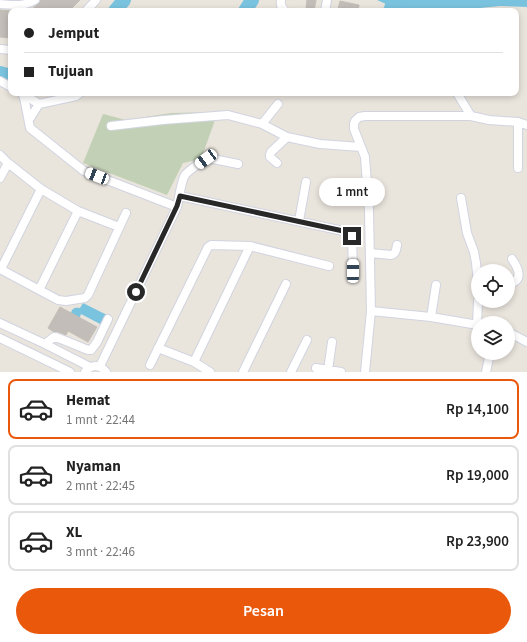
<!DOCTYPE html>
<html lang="id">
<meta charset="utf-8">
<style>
body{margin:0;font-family:"Source Sans 3",sans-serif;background:#f2f2f2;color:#222;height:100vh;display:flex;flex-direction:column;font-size:15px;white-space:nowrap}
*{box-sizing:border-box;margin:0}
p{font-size:13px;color:#767676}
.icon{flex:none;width:22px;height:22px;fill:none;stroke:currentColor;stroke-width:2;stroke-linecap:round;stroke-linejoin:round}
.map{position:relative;height:372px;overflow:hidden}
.details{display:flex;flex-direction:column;background:#fff;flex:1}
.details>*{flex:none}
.hud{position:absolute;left:8px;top:8px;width:511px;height:88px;border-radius:8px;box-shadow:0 2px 6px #0003;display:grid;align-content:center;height:88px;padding:0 16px;background:#fff}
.fabs{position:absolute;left:471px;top:264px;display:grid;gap:8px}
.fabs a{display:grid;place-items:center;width:44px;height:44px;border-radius:50%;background:#fff;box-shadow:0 2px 6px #0003;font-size:20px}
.end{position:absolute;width:18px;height:18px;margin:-9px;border:5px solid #282828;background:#fff;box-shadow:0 0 0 2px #fff}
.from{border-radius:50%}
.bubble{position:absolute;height:28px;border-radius:14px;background:#fff;box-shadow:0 2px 6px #0003;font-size:13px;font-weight:600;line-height:28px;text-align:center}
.car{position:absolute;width:12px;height:24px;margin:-12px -6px;border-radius:5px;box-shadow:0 0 3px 1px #0007;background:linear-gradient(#fff 24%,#345 0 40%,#fff 0 76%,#345 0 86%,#fff 0)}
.hud b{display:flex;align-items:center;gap:14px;height:38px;font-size:15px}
.hud b+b{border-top:1px solid #e0e0e0}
.hud i{width:10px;height:10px;background:#222}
ul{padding:7px 0 0;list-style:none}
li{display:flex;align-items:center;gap:12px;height:60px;margin:0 8px 6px;padding:0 8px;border:2px solid #e0e0e0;border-radius:8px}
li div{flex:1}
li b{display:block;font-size:15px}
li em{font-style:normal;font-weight:600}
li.on{border-color:#ea580c}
li>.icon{width:36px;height:36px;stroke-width:1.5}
.cta{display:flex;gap:8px;margin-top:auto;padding:8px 16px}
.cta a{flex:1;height:46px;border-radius:24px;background:#ea580c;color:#fff;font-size:16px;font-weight:600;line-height:46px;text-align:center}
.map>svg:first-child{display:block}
</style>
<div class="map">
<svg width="527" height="372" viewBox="0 0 527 372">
<rect width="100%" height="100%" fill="#e9e4dc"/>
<path fill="#c2d1b5" d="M216,112l-2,11 -13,36 -18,4 -16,32 -84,-32 20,-49 23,6 45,-7z"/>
<path fill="#7ac3df" d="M377,0h150v7l-27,-1 -50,5h-48l-4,-2c-2,-4 -5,-5 -9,-7l-3,2z
M83,303l24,12 -5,10 -21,-11 -1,3h-2l-7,-4c1,-5 4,-6 9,-5z"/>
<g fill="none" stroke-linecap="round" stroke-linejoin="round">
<path stroke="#7ac3df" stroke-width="14" d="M115,11l9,-11
M245,11l7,-11
M390,11l3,-8 5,-3
M0,73l11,3"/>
</g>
<path fill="#c2bdb8" stroke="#c4bfb6" d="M41,0h39l-11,11h-39l9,-8z
M307,0h9l-2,11 -8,-2z
M340,1l19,4 -1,6h-9l-11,-2z
M0,10l11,1v27l-11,-1z
M60,307l37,20 -9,15 -20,-11 -2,4 -8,-3h-4l-6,-4z"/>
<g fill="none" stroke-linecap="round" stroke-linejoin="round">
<g stroke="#d1d4e0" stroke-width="10">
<path id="minor" d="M281,0c-1,5 0,8 4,11
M0,4c13,1 24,3 35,-4
M86,11l10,-11
M325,11l2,-11
M0,49l11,1
M0,81l11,6
M21,93l2,1 2,8 5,26 54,43 93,36
M457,93l14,23
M23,94l16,10
M29,120l10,-16 37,-8 4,-3
M262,124l16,-20
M111,126l52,-6 65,-5 34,9 25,13 33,7 41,3
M0,155l8,8 33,26
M277,163l-7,-6v-2l1,-3 16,-15
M518,168v-46
M0,178l8,-15
M180,196l168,36 3,1 1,3 1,35
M461,198l6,35 7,19 2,11 2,19
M299,221l7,-39
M370,253l21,2c5,-1 5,-5 6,-10
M0,269l58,31 8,1 19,-3 3,-3 38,-82
M1,269l40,-80 37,22 41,16
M508,284c16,-3 11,-15 4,-25
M39,290l39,-79
M371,311l60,6 47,8
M431,317l5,-32
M0,323l45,21 45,23
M477,325l1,-24
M508,332l19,10
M0,338l70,34
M45,344l9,-7h2l32,13h3l6,-8 11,-23
M158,348l36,14 16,10
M194,362l56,-116
M150,365l58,-118 3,-2 39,1 79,20
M100,366l77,-159c2,-8 4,-26 8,-32 5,-6 14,-11 21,-16l2,-1 30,6
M316,368l25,4
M328,370l4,-28
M85,372c6,-8 15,-8 21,0
M243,372l43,-88
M291,372l16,-32
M365,372l6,-61 -2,-100 -4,-54 -11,-28v-5l1,-3 4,-4 6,-1h106l18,4 29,2 9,3
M486,372l4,-19"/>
</g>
<use href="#minor" stroke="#fff" stroke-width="8"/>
</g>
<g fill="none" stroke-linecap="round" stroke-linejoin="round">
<path stroke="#282828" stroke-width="5" d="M136,292l41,-86 3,-10 168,36 3,1 1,3"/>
</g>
</svg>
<div class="fabs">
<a><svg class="icon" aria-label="locate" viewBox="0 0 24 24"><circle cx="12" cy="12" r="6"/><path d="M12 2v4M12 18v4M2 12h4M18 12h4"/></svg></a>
<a><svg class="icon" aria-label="layers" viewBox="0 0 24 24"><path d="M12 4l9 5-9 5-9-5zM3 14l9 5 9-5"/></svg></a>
</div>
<i class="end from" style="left:136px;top:292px"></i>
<i class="end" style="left:352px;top:236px"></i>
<div class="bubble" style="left:319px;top:178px;width:66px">1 mnt</div>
<i class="car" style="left:206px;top:159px;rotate:234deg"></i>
<i class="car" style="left:97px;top:176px;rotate:291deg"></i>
<i class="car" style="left:353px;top:271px;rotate:0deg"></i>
<div class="hud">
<b><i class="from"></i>Jemput</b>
<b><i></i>Tujuan</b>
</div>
</div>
<section class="details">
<ul>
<li class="on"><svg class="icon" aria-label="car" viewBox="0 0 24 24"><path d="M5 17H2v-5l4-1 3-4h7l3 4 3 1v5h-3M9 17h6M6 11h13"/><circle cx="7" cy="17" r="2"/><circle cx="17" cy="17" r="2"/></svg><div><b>Hemat</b><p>1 mnt · 22:44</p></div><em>Rp 14,100</em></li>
<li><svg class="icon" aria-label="car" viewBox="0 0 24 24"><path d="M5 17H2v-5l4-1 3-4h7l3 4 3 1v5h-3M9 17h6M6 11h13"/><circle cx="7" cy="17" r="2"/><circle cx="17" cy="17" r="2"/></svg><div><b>Nyaman</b><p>2 mnt · 22:45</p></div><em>Rp 19,000</em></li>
<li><svg class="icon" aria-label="car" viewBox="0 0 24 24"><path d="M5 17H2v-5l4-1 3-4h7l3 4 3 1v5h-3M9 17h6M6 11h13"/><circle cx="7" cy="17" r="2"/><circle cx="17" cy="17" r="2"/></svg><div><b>XL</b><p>3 mnt · 22:46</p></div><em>Rp 23,900</em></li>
</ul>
<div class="cta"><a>Pesan</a></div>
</section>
